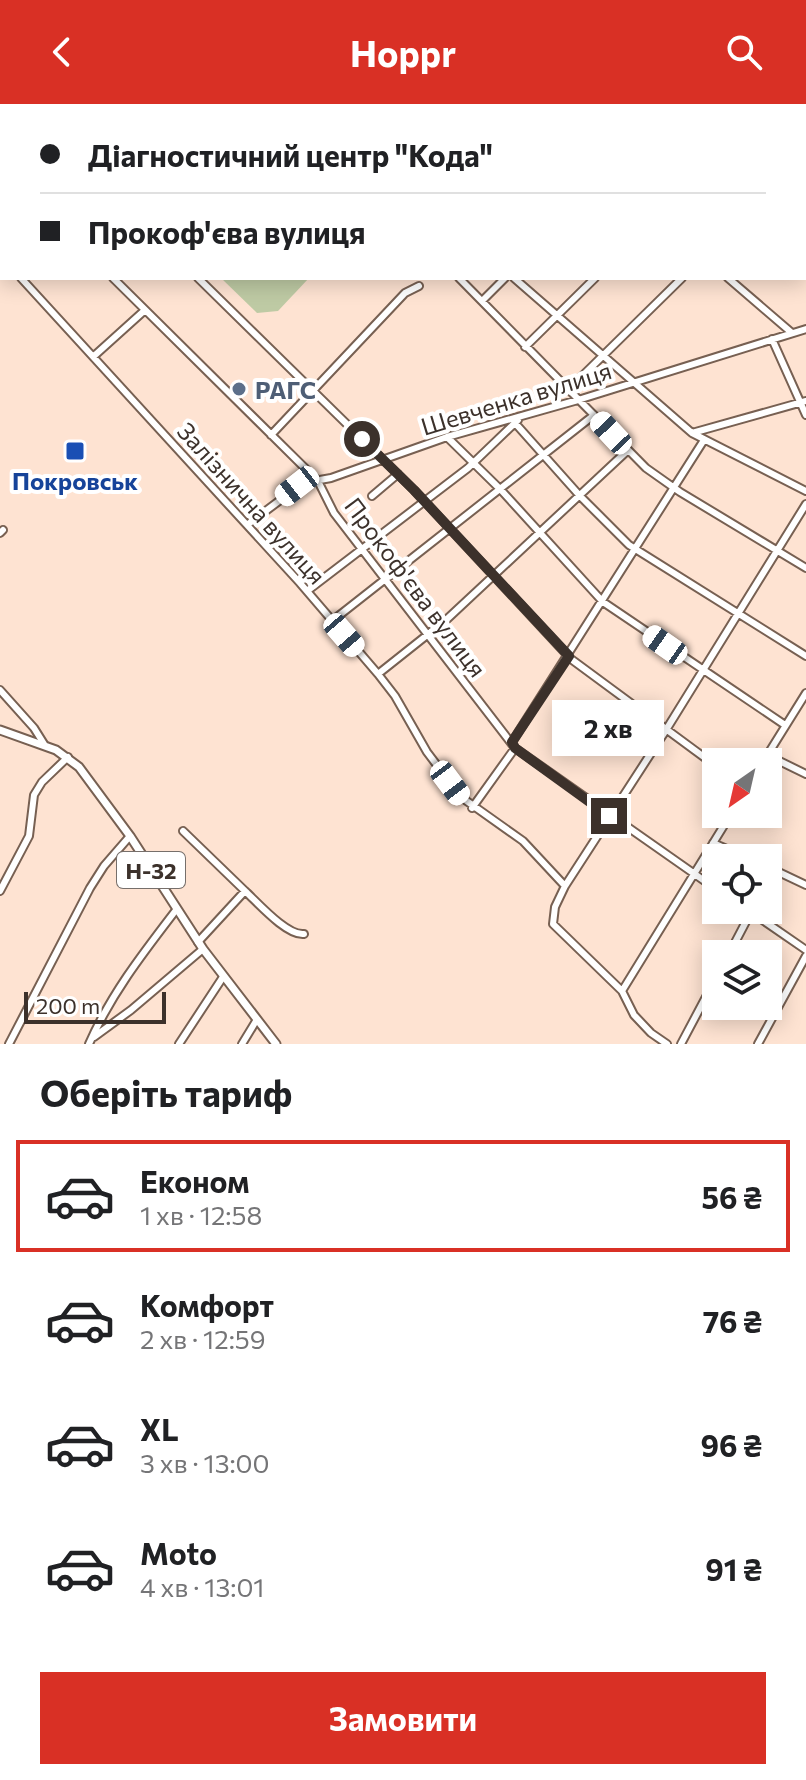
<!DOCTYPE html>
<html lang="uk">
<meta charset="utf-8">
<style>
body{margin:0;font-family:Commissioner,sans-serif;background:#f2f2f2;color:#202124;height:100vh;display:flex;flex-direction:column;font-size:30px;white-space:nowrap}
*{box-sizing:border-box;margin:0}
p{font-size:26px;color:#757577}
.icon{flex:none;width:44px;height:44px;fill:none;stroke:currentColor;stroke-width:2;stroke-linecap:round;stroke-linejoin:round}
.map{position:relative;height:940px;overflow:hidden}
.panel{display:flex;flex-direction:column;background:#fff;flex:1}
.panel>*{flex:none}
.guide{position:absolute;left:0px;top:0px;width:806px;height:176px;box-shadow:0 4px 20px #0003;display:grid;align-content:center;height:176px;padding:0 40px;background:#fff}
.needle{width:52px;rotate:214deg}
.buttons{position:absolute;left:702px;top:644px;display:grid;gap:16px}
.buttons a{display:grid;place-items:center;width:80px;height:80px;border-radius:0px;background:#fff;box-shadow:0 4px 20px #0003;font-size:40px}
.scale{position:absolute;left:24px;bottom:20px;width:142px;box-sizing:border-box;padding-left:8px;border:4px solid #3c312b;border-top:0;font-size:22px;line-height:28px;white-space:nowrap;color:#3c312b;-webkit-text-stroke:6px #fff;paint-order:stroke}
.end{position:absolute;width:36px;height:36px;margin:-18px;border:10px solid #3c312b;background:#fff;box-shadow:0 0 0 4px #fff}
.from{border-radius:50%}
.bubble{position:absolute;height:56px;border-radius:0px;background:#fff;box-shadow:0 4px 20px #0003;font-size:26px;font-weight:700;line-height:56px;text-align:center}
.car{position:absolute;width:24px;height:48px;margin:-24px -12px;border-radius:10px;box-shadow:0 0 6px 2px #0007;background:linear-gradient(#fff 24%,#345 0 40%,#fff 0 76%,#345 0 86%,#fff 0)}
.guide b{display:flex;align-items:center;gap:28px;height:76px;font-size:30px}
.guide b+b{border-top:2px solid #e0e0e0}
.guide i{width:20px;height:20px;background:#202124}
ul{padding:0;list-style:none}
li{display:flex;align-items:center;gap:24px;height:112px;margin:0 16px 12px;padding:0 24px;border:4px solid transparent;border-radius:0px}
li div{flex:1}
li b{display:block;font-size:30px}
li em{font-style:normal;font-weight:700}
li.current{border-color:#d93025}
li>.icon{width:72px;height:72px;stroke-width:1.5}
h2{padding:0 40px;font-size:36px;line-height:96px}
.primary-button{display:flex;gap:16px;margin-top:auto;padding:16px 40px}
.primary-button a{flex:1;height:92px;border-radius:0px;background:#d93025;color:#fff;font-size:32px;font-weight:700;line-height:92px;text-align:center}
header{display:flex;justify-content:space-between;align-items:center;height:104px;padding:0 40px;background:#d93025;color:#fff;font-size:36px;font-weight:700}
.map>svg:first-child{display:block}
</style>
<header><svg class="icon" aria-label="back" viewBox="0 0 24 24"><path d="M15 5l-7 7 7 7"/></svg>Hoppr<svg class="icon" aria-label="search" viewBox="0 0 24 24"><circle cx="10" cy="10" r="6"/><path d="M15 15l6 6"/></svg></header>
<div class="map">
<svg width="806" height="940" viewBox="0 0 806 940">
<rect width="100%" height="100%" fill="#fee3d2"/>
<path fill="#becaa4" d="M221,174h88l-31,33 -21,2z"/>
<g fill="none" stroke-linecap="round" stroke-linejoin="round">
<g stroke="#776052" stroke-width="10">
<path id="minor" d="M22,0l2,2
M113,0l2,2
M197,0l2,2
M281,0l2,2
M634,0l3,2
M83,2l2,-2
M161,2l2,-2
M269,2l2,-2
M536,2l1,-2
M804,43l2,-2
M0,61l2,2
M0,83l2,-2
M804,129l2,2
M0,152l2,2
M21,174l279,305 78,91 17,22 32,56 34,45 62,44 42,45
M113,174l205,203 16,32 181,235 201,141
M198,174l216,212 157,169 145,107
M459,174l187,190 34,24 126,76
M514,174l178,155 114,58
M728,174l64,55
M482,197l23,-23
M772,235l34,76
M525,243l70,-69
M94,252l51,-46
M568,286l114,-112
M515,319l65,73 49,49 177,111
M692,329l114,-32
M271,331l134,-142 14,-7
M447,333l54,53 102,112 182,123
M372,392l26,-22
M247,421l56,-42 28,-5 116,-41 131,-37 228,-71
M0,429l3,-3
M307,487l161,-123 50,-48
M332,517l262,-206
M378,570l68,-54 181,-169
M0,586l34,38 10,16
M512,638l192,-302
M767,651l39,19
M763,658l43,-69
M472,704l43,-60
M183,727l62,60
M713,739l35,15
M768,763l38,18
M0,787l29,-55 5,-41 8,-13 26,-25
M748,806l58,40
M198,838l47,-51c13,12 42,45 59,43
M729,850l22,-42
M622,887l109,-177
M94,933l37,-27 72,-61
M9,940l81,-156 14,-22 26,-30
M89,940c22,-50 54,-91 87,-134
M179,940l44,-67
M242,940l14,-23
M667,940l-16,-11 -17,-18 -12,-24 -69,-67 2,-17 10,-21 101,-156 140,-226
M681,940l35,-66
M758,940l48,-88"/>
</g>
<g stroke="#776052" stroke-width="11">
<path id="major" d="M0,626l56,20 23,17 51,69 73,113 73,95"/>
</g>
<use href="#minor" stroke="#fff" stroke-width="6"/>
<use href="#major" stroke="#fff" stroke-width="7"/>
</g>
<g fill="none" stroke-linecap="round" stroke-linejoin="round">
<path stroke="#3c312b" stroke-width="10" d="M362,335l52,51 155,166 -57,86 3,6 94,68"/>
</g>
<circle fill="#5c6f8a" stroke="#fff" stroke-width="3" cx="239" cy="285" r="8"/>
<rect fill="#1a4fb4" stroke="#fff" stroke-width="3" x="65" y="337" width="20" height="20" rx="4"/>
<g text-anchor="middle" dominant-baseline="central" stroke-width="8" stroke-linejoin="round" paint-order="stroke">
<rect fill="#fff" stroke="#766f6b" stroke-width="2" x="117" y="748" width="68" height="36" rx="6"/>
<g font-size="22" font-weight="bold" fill="#3c312b">
<text x="151" y="766">Н-32</text>
</g>
<g font-size="24" font-weight="bold" fill="#4e5e75" stroke="#fff" text-anchor="start">
<text x="255" y="285">РАГС</text>
</g>
<g font-size="24" fill="#3c312b" stroke="#fff">
<text transform="translate(516 294) rotate(-17)">Шевченка вулиця</text>
<text transform="translate(252 399) rotate(48)">Залізнична вулиця</text>
<text transform="translate(416 483) rotate(53)">Прокоф'єва вулиця</text>
</g>
<g font-size="24" font-weight="bold" fill="#164399" stroke="#fff">
<text x="75" y="376">Покровськ</text>
</g>
</g>
</svg>
<div class="buttons">
<a><svg class="needle" viewBox="-14 -14 28 28"><path d="M0-13l5 13h-10z" fill="#e53935"/><path d="M0 13l5-13h-10z" fill="#757577"/></svg></a>
<a><svg class="icon" aria-label="locate" viewBox="0 0 24 24"><circle cx="12" cy="12" r="6"/><path d="M12 2v4M12 18v4M2 12h4M18 12h4"/></svg></a>
<a><svg class="icon" aria-label="layers" viewBox="0 0 24 24"><path d="M12 4l9 5-9 5-9-5zM3 14l9 5 9-5"/></svg></a>
</div>
<div class="scale">200 m</div>
<i class="end from" style="left:362px;top:335px"></i>
<i class="end" style="left:609px;top:712px"></i>
<div class="bubble" style="left:552px;top:596px;width:112px">2 хв</div>
<i class="car" style="left:611px;top:329px;rotate:317deg"></i>
<i class="car" style="left:297px;top:382px;rotate:232deg"></i>
<i class="car" style="left:344px;top:531px;rotate:139deg"></i>
<i class="car" style="left:665px;top:541px;rotate:305deg"></i>
<i class="car" style="left:450px;top:679px;rotate:143deg"></i>
<div class="guide">
<b><i class="from"></i>Діагностичний центр &quot;Кода&quot;</b>
<b><i></i>Прокоф'єва вулиця</b>
</div>
</div>
<section class="panel">
<h2>Оберіть тариф</h2>
<ul>
<li class="current"><svg class="icon" aria-label="car" viewBox="0 0 24 24"><path d="M5 17H2v-5l4-1 3-4h7l3 4 3 1v5h-3M9 17h6M6 11h13"/><circle cx="7" cy="17" r="2"/><circle cx="17" cy="17" r="2"/></svg><div><b>Економ</b><p>1 хв · 12:58</p></div><em>56 ₴</em></li>
<li><svg class="icon" aria-label="car" viewBox="0 0 24 24"><path d="M5 17H2v-5l4-1 3-4h7l3 4 3 1v5h-3M9 17h6M6 11h13"/><circle cx="7" cy="17" r="2"/><circle cx="17" cy="17" r="2"/></svg><div><b>Комфорт</b><p>2 хв · 12:59</p></div><em>76 ₴</em></li>
<li><svg class="icon" aria-label="car" viewBox="0 0 24 24"><path d="M5 17H2v-5l4-1 3-4h7l3 4 3 1v5h-3M9 17h6M6 11h13"/><circle cx="7" cy="17" r="2"/><circle cx="17" cy="17" r="2"/></svg><div><b>XL</b><p>3 хв · 13:00</p></div><em>96 ₴</em></li>
<li><svg class="icon" aria-label="car" viewBox="0 0 24 24"><path d="M5 17H2v-5l4-1 3-4h7l3 4 3 1v5h-3M9 17h6M6 11h13"/><circle cx="7" cy="17" r="2"/><circle cx="17" cy="17" r="2"/></svg><div><b>Moto</b><p>4 хв · 13:01</p></div><em>91 ₴</em></li>
</ul>
<div class="primary-button"><a>Замовити</a></div>
</section>
